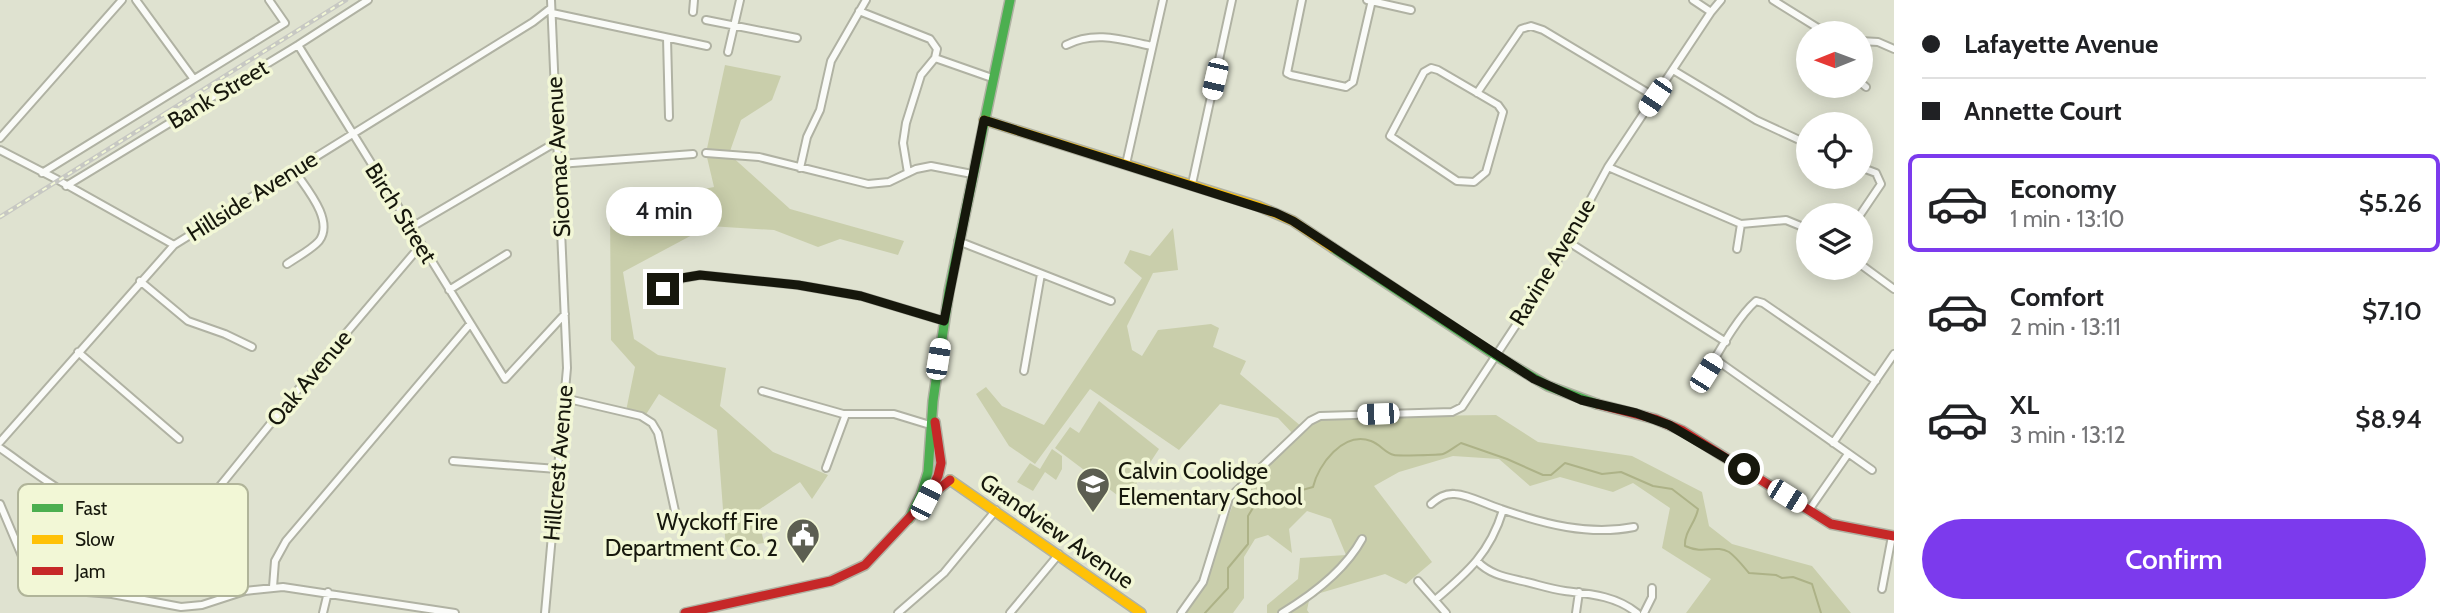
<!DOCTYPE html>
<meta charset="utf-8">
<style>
body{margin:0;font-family:Cabin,sans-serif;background:#f2f2f2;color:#202124;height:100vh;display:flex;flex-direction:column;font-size:26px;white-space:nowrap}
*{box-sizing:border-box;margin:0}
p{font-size:23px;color:#757577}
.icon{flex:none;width:38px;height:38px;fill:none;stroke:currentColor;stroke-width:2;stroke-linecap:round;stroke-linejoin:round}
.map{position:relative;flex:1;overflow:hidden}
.panel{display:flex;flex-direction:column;background:#fff;width:560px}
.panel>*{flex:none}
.hud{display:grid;align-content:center;height:154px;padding:0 28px;background:#fff}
.needle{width:46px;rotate:269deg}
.tools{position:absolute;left:1796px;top:21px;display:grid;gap:14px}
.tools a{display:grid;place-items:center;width:77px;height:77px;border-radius:50%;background:#fff;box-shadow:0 4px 18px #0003;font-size:35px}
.end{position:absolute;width:32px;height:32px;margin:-16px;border:9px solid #16170c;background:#fff;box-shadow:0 0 0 4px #fff}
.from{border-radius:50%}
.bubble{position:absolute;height:49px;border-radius:24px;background:#fff;box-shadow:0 4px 18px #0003;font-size:23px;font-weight:600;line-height:49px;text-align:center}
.car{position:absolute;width:21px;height:42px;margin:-21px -10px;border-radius:9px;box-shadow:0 0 5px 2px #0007;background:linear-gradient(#fff 24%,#345 0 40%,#fff 0 76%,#345 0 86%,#fff 0)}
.hud b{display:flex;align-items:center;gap:24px;height:66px;font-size:26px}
.hud b+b{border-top:2px solid #e0e0e0}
.hud i{width:18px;height:18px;background:#202124}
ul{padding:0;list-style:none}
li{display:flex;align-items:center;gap:21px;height:98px;margin:0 14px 10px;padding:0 14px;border:4px solid transparent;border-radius:10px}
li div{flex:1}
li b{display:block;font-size:26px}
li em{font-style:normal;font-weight:600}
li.on{border-color:#7c3aed}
li>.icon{width:63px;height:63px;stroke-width:1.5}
.primary-button{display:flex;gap:14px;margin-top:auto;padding:14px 28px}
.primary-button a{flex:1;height:80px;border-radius:42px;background:#7c3aed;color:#fff;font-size:28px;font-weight:600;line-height:80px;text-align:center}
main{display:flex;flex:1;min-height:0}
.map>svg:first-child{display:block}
</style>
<main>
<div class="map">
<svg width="1894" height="613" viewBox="0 0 1894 613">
<rect width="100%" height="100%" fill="#dfe2d0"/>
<path fill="#c9ceab" d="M725,65l56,11 -9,24 -31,20 -12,34 61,55 114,32 -6,14 -58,-16 -22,8 -44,-17 -65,-4 -86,46 11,67 24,16 68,13 -6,38 53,46 55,23 -16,24 -12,-17 -43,29 7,32 -38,6 -9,-119 -58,-36 -14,22 -19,-5 9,-44 -24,-27 -1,-133 104,-20 -8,-34z
M1173,228l5,42 -25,3 -26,53 5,24 10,6 16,-26 53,-6 8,4 -6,19 33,14 -6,13 62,53 22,-10 172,-2 42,27 94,14 70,36 7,34 23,18 80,22 39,47h-165l25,-34 -49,-31 8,-40 -37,-25 -20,9 -53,-15 -30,9 -31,-27 -46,-3 -54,16 -25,14 58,76 -26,22 -21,-10 -75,22 -3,14 2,3h-42v-8l31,-26 2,-21 46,-3 -15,-36 -24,-8 -18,18 3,24 -24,-18 -13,4 -11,18v41l-11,15h-52l25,-38 34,-89 54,-51 -16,-17 -58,-14 -41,46 -89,-61 -55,75 -26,-18 -33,-52 10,-7 16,19 42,19 98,-147 -18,-15 6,-13 20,6z
M1099,401l60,48 -34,52 -70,-53 15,-21 9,6z
M1052,449l10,7v13l-6,11 -11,-8 -12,19 -16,-9 13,-19 10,6z"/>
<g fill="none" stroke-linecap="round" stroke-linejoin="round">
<path stroke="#adb287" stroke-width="2" d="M1205,613l23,-25v-20l20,-24v-28l8,-13 57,-16c5,-22 30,-56 58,-46 9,3 14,12 23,14 3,1 45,0 49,-1 4,-1 13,-8 18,-11l46,16 36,16h8l14,-12 37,11 19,-2 32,14 19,3 26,20c-2,13 -14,23 -13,37 20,9 30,-2 44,6 7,5 14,14 20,21l27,2 6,3 11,-1 19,7 9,29"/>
<g stroke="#b0b2a3" stroke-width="10">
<path id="street" d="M136,0l57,78
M1302,0l-15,73 4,2 55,12 7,-5 19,-82
M1367,0l44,10
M1693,0l18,12
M1773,0l53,33
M859,11l71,28 7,10 -2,9
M693,12l1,-12
M552,13l155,33
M706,20l91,18
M667,38l2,79
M1860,41l18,1 16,7
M298,45l207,334 60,-65
M1066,45c29,-15 57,-5 86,1
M728,52l12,-52
M935,58l57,20
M1431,68l7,2 60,35 5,7 -17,60 -12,10 -17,-1 -67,-45 34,-64z
M1673,70l83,50 52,24
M1860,82l6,5
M1477,93l44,-64 10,-3 12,4 112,67
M0,138l122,-138
M0,150l58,30 116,65
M706,153l53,4 109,27 21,-2 27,-13 15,-3 41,8
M559,164l134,-10
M1126,164l37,-164
M1608,167l133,57 45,-4 22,9
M1860,167l16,6 5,11 -21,31
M800,168l7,-31 13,-27 11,-49 35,-61
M42,173l243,-150 -16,-23
M908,173l-5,-30 3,-20 15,-48 14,-17
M1192,184l40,-184
M66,186l232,-141 70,-45
M410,228l148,-87
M958,241l153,60
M1567,241l159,101
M1737,249l4,-25
M287,264c10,-7 24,-14 32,-23 16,-21 -14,-54 -25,-71
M1860,264l34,25
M140,281l48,40 37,13 27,13
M663,289l20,-11 17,-3 98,10 63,11 83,25
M449,290l58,-36
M78,352l101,87
M1715,359l157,111
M1024,371l17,-97
M1698,387c15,-24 37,-68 58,-86l7,2 113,78
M762,391l81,23h51l36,11
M564,398l77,18 11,7 6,10 17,78
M0,442l174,-197 359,-223 18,-14
M1833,443l61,-89
M0,448c31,21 82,65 121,63
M453,461l104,8
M826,468l20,-54
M0,504l30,71 7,9 12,5 63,5 69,13 21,-2 43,-14 38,-4 172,26
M1431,504c7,-6 14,-11 24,-10 15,1 32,11 46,15 43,15 88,27 133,18
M1809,510l39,-56
M199,512l98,-121 124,-146
M1477,561c12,13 28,16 45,20 14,3 28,8 43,10 26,3 51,5 72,22
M1418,581l28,32
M273,587l2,-26 11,-20 184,-217
M1882,589l10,-53
M1435,600c33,-28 55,-47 68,-90
M323,613l5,-21
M545,613l22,-245 -16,-368
M898,613l46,-40 52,-63
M1010,613l49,-59
M1181,613l22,-31 26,-84 81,-77 10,-5 132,-4 10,-5 91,-138 55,-102 103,-155 10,-12
M1282,613c30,-18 63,-43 80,-74
M1576,613l3,-21
M1644,613l8,-16v-9"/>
</g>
<g stroke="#b0b2a3" stroke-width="12">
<path id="fast" d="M1333,248l162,107 53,31 49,18
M909,519l12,-24 7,-23 5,-71 16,-110 61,-291"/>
</g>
<g stroke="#b0b2a3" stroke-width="12">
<path id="slow" d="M984,120l274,86 35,15 40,27
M950,480l191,133"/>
</g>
<g stroke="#b0b2a3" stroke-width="12">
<path id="jam" d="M1597,404l58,15 28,12 148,93 63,12
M931,495l19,-15
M685,613l146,-32 34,-16 61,-65 12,-24 3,-13 -6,-41"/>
</g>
<use href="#street" stroke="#fafbf8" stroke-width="6"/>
<use href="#fast" stroke="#4caf50" stroke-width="9"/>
<use href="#slow" stroke="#ffc107" stroke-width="9"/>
<use href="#jam" stroke="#c62828" stroke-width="9"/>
<g stroke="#c7c8c3" stroke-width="4.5">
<path id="rail" d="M0,217l346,-217"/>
</g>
<use href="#rail" stroke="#f2f7d6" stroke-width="2" stroke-dasharray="5" stroke-linecap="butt"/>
</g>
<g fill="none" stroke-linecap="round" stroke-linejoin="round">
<path stroke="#16170c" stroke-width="9" d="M663,289l19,-11 18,-3 98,10 63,11 83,25 40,-201 292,93 17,8 241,158 47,21 55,13 33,12 75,44"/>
</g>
<defs>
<g id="school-pin" transform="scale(1.75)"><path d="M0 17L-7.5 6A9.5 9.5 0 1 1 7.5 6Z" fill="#5c5e51" stroke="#f2f7d6"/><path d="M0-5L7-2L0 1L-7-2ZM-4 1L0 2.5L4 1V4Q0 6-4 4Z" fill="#fff"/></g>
<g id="civic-pin" transform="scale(1.75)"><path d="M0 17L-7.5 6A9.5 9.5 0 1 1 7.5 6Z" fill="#5c5e51" stroke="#f2f7d6"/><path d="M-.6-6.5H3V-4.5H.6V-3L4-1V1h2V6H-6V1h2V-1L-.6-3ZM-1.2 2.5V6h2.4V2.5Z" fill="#fff"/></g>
</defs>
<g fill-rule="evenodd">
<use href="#school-pin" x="1093" y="484"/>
<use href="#civic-pin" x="803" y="535"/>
</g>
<g text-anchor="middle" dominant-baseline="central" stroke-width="7" stroke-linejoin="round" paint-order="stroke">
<g font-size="23" fill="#16170c" stroke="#f2f7d6">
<text transform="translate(218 94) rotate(-31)">Bank Street</text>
<text transform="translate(558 157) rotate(-93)">Sicomac Avenue</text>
<text transform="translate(252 196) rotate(-32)">Hillside Avenue</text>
<text transform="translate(401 213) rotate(58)">Birch Street</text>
<text transform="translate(1552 262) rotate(-59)">Ravine Avenue</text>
<text transform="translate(309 378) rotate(-50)">Oak Avenue</text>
<text transform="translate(558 463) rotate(-85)">Hillcrest Avenue</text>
<text transform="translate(1057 531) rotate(35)">Grandview Avenue</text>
</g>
<g font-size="23" fill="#16170c" stroke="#f2f7d6" text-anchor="start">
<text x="1118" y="471">Calvin Coolidge<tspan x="1118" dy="26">Elementary School</tspan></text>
<text x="778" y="522" text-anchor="end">Wyckoff Fire<tspan x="778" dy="26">Department Co. 2</tspan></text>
</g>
</g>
<rect x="18" y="484" width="230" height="112" rx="10" fill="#f2f7d6" stroke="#b0b499" stroke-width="2"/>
<rect x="32" y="504" width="31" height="8" fill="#4caf50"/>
<rect x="32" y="535" width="31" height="9" fill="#ffc107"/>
<rect x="32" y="567" width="31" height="8" fill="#c62828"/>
<g font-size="19" fill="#16170c">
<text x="75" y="515">Fast</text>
<text x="75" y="546">Slow</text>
<text x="75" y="578">Jam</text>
</g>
</svg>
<div class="tools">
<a><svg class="needle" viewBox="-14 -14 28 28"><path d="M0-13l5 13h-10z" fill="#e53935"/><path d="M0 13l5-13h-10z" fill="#757577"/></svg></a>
<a><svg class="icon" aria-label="locate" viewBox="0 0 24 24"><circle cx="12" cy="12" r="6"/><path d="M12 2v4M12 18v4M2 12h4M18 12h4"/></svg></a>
<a><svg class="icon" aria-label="layers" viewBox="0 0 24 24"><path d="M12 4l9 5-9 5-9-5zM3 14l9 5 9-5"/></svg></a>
</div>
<i class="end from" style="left:1744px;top:469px"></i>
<i class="end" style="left:663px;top:289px"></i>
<div class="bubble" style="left:606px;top:187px;width:116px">4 min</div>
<i class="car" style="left:1215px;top:79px;rotate:193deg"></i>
<i class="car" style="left:1655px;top:97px;rotate:214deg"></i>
<i class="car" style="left:938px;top:359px;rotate:9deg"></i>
<i class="car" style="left:1706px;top:373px;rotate:32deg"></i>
<i class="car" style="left:1378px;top:414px;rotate:268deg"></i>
<i class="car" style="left:1787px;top:496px;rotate:122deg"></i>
<i class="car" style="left:926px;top:500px;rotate:27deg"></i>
</div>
<section class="panel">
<div class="hud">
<b><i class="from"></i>Lafayette Avenue</b>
<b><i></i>Annette Court</b>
</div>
<ul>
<li class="on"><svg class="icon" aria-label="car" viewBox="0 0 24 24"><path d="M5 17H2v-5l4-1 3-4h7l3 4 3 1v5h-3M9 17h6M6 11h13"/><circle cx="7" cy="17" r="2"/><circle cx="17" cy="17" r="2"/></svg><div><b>Economy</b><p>1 min · 13:10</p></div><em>$5.26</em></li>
<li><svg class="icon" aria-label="car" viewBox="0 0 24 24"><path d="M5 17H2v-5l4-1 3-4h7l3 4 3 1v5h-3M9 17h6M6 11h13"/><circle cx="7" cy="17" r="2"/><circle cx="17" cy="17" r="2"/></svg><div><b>Comfort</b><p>2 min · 13:11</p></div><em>$7.10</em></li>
<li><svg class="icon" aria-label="car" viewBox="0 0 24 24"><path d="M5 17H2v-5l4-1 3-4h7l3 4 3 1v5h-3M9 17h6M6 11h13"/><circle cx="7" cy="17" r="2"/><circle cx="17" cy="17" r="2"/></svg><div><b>XL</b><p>3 min · 13:12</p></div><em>$8.94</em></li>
</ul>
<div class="primary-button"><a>Confirm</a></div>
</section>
</main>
